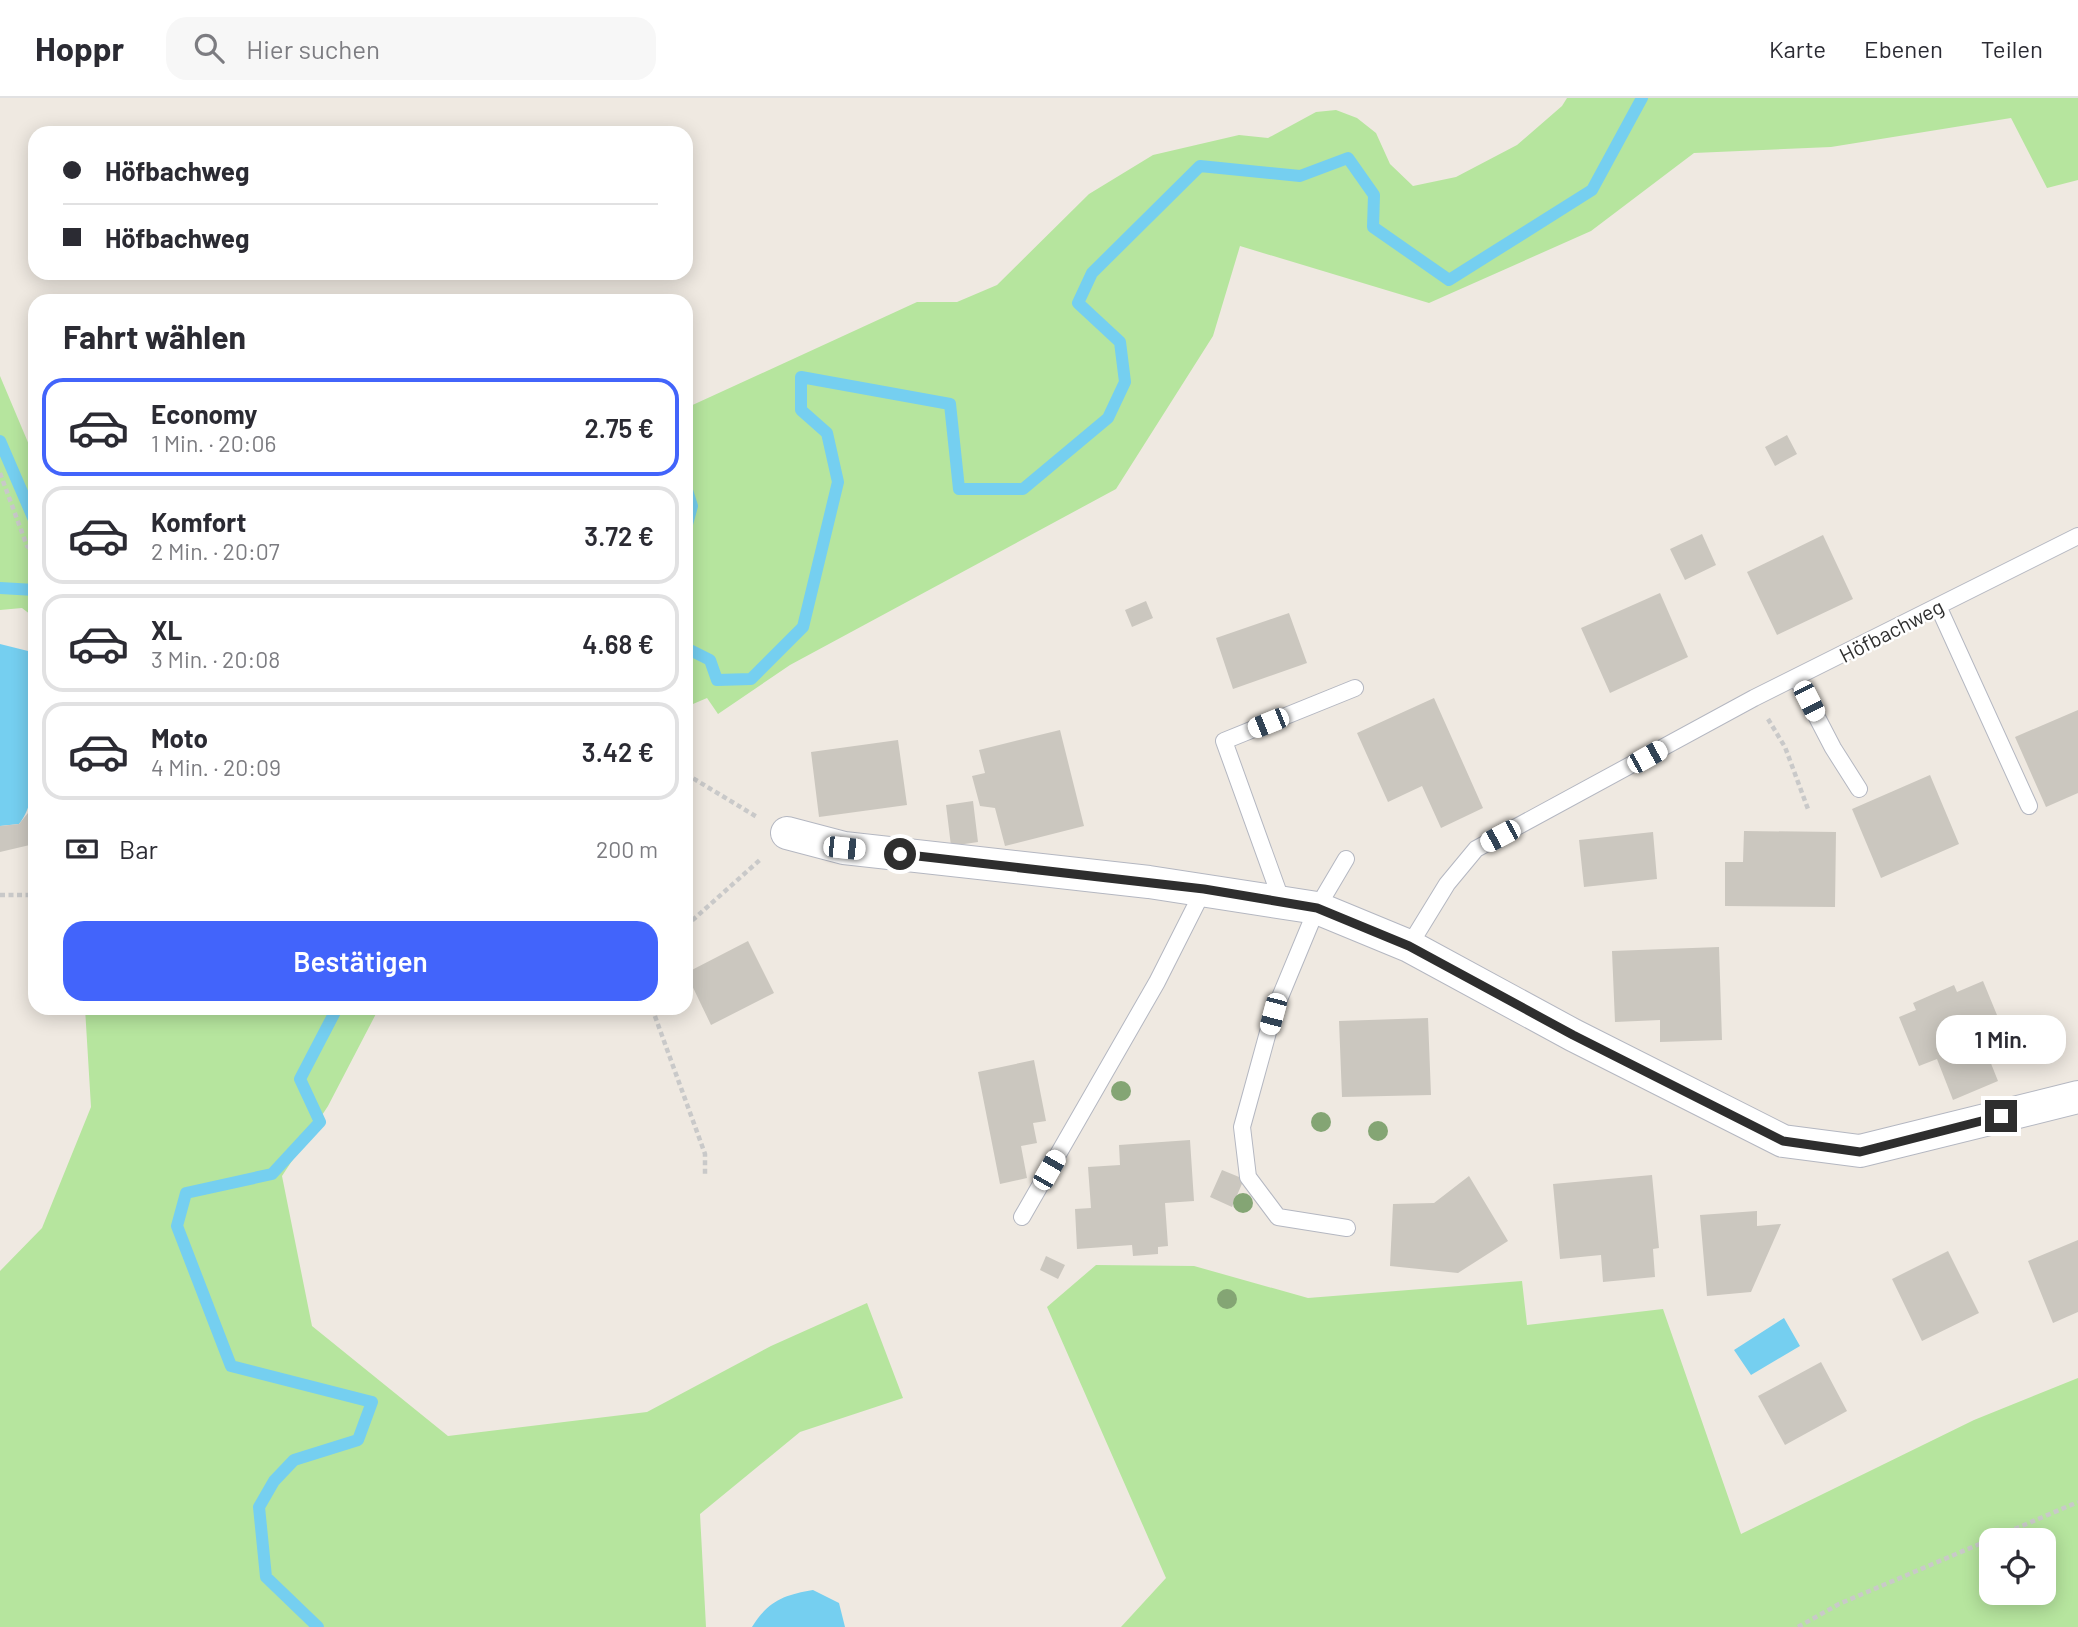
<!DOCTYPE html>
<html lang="de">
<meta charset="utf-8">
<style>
body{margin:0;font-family:Barlow,sans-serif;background:#f7f7f7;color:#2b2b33;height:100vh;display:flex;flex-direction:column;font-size:26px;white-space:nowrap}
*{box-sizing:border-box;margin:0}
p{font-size:23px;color:#7c7c81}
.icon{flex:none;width:38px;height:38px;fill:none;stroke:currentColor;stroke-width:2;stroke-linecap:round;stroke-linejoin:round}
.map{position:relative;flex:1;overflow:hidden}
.details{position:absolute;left:28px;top:196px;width:665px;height:721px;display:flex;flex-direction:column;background:#fff;border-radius:21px;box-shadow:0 4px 18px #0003}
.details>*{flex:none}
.hud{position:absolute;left:28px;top:28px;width:665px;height:154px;border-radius:21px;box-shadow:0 4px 18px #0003;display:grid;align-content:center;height:154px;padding:0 35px;background:#fff}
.fabs{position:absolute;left:1979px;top:1430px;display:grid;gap:14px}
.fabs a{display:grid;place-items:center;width:77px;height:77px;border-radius:14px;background:#fff;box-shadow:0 4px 18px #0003;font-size:35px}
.end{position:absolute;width:32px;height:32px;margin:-16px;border:9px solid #2e2e2e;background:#fff;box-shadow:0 0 0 4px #fff}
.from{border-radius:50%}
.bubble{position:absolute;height:49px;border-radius:21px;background:#fff;box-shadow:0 4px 18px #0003;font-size:23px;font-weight:600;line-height:49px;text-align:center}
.car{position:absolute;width:21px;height:42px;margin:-21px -10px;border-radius:9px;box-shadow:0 0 5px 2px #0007;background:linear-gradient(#fff 24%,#345 0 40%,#fff 0 76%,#345 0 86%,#fff 0)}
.hud b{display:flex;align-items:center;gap:24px;height:66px;font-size:26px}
.hud b+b{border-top:2px solid #e1e1e2}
.hud i{width:18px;height:18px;background:#2b2b33}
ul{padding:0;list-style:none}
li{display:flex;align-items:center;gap:21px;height:98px;margin:0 14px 10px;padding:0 21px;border:4px solid #e1e1e2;border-radius:21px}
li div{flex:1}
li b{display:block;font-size:26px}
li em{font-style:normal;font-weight:600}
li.current{border-color:#4264fb}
li>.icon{width:63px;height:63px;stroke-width:1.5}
h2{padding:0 35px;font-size:32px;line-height:84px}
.pay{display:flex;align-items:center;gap:18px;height:77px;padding:0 35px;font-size:26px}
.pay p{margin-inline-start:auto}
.button{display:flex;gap:14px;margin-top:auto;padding:14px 35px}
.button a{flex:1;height:80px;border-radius:21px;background:#4264fb;color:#fff;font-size:28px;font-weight:600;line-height:80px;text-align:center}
header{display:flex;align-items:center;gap:42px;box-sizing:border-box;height:98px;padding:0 35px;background:#fff;border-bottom:2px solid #e1e1e2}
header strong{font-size:33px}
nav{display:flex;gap:38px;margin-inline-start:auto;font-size:24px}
.search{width:490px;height:63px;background:#f7f7f7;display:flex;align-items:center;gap:18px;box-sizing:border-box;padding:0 24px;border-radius:21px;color:#7c7c81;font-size:26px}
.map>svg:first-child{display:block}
</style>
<header>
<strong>Hoppr</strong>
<div class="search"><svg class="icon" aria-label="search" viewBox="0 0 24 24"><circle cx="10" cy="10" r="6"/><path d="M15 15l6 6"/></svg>Hier suchen</div>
<nav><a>Karte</a><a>Ebenen</a><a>Teilen</a></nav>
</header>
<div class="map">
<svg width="2078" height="1529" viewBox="0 0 2078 1529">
<rect width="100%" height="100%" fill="#efe9e1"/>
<path fill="#b6e59e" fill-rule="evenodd" d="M1567,0h511v82l-31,8 -36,-70 -180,29 -137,6 -103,78 -162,72 -189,-57 -27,90 -97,153 -326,176 -72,49 -11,-16 -21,9v-299l231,-106h40l40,-17 92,-91 64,-39 86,-20 29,3 48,-26 20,-2 21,8 19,15 14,31 23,22 43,-9 61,-32 45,-39z
M0,278l35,83v159l-13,-10 -22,2z
M85,910h294l-51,98 -46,70 30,150 136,110 199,-24 124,-66 96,-43 36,95 -103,34 -100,82 6,113h-706v-356l42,-43 49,-121z
M1096,1167l98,1 114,32 214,-17 5,44 136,-16 78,225 233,-114 104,-42v249h-957l45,-49 -119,-271zM1992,1442h52v52h-52z"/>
<path fill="#75cff0" d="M0,546l28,7 7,16c0,41 10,126 -16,157l-19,2z
M1784,1220l16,28 -49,29 -17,-25z
M813,1492l26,13 6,24h-93c16,-26 32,-32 61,-37z"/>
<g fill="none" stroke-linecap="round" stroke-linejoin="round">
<path stroke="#75cff0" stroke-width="12" d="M0,343l35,81
M686,389l6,19 -6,22
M0,490l35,2
M686,550l24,12 7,20 34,-1 52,-52 35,-145 -11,-49 -26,-23v-33l149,27 9,85h64l85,-71 17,-36 -5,-40 -42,-39 14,-30 108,-107 100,10 48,-18 26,37 -1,32 76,53 143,-90 50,-92
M318,1529l-52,-50 -7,-70 15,-26 20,-21 64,-20 14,-38 -141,-36 -54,-140 9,-33 86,-19 48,-52 -20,-43 37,-71"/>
</g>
<path fill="#cbc7bf" d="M1787,337l10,19 -22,12 -10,-19z
M1702,436l14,31 -31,15 -15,-31z
M1823,437l30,64 -76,36 -30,-63z
M1660,495l28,64 -78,36 -29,-65z
M1146,503l7,17 -21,9 -7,-17z
M1289,515l18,50 -74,26 -17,-51z
M1434,600l49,110 -42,20 -19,-42 -34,16 -31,-69z
M2078,612v83l-32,14 -31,-70z
M1060,632l24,96 -79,20 -10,-38 -15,-2 -8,-30 13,-3 -6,-23z
M898,642l9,65 -88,12 -8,-65z
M1930,677l29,69 -78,34 -29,-69z
M973,703l5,41 -27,4 -5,-41z
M28,715l7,4 -1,27 -34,8v-26l19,-2z
M1744,733l92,1 -1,75 -110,-1v-44h18z
M1653,734l4,47 -73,8 -5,-47z
M748,843l26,52 -63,32 -25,-52z
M1719,849l3,93 -62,2v-22l-45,2 -3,-71z
M1983,883l21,51 -22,9 16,40 -45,19 -16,-41 -18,7 -20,-49 17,-7 -3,-7 41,-18 3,7z
M1428,920l3,77 -89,2 -3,-76z
M1034,962l12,61 -13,2 4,20 -16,3 6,32 -27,6 -22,-112z
M1190,1042l4,61 -29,2 3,43 -10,1v7l-25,2 -1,-11 -55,4 -2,-40 16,-1 -3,-41 32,-2 -1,-20z
M1222,1072l22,9 -12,28 -22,-10z
M1652,1077l7,73 -6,1 2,28 -52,5 -2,-27 -41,4 -7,-75z
M1469,1078l39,65 -50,32 -68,-7 3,-62 41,-1z
M1757,1113v15l24,-2 -30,68 -44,4 -7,-81z
M2078,1142v72l-25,11 -25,-62z
M1948,1153l31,62 -57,28 -30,-62z
M1046,1158l19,9 -7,14 -18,-9z
M1821,1264l26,49 -62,34 -27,-49z"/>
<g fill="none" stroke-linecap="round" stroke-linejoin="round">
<g stroke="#b4b7c1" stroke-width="18">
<path id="service" d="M1938,508l91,200
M1796,579l37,71 26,41
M1346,761l-29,49 -44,106 -31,113 6,50 30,40 69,11
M1282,804l-58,-161 131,-53
M1409,848l38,-62 29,-35 278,-151 324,-162
M1022,1119l135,-235 47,-93"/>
</g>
<g stroke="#b4b7c1" stroke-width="34">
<path id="minor" d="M787,735l57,15 305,34 168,26 92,38 164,89 210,106 77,10 218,-54"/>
</g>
<path stroke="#c9c9c9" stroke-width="4.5" stroke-dasharray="5 3.5" stroke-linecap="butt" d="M0,375l27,73 8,7
M1768,621l17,28 23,62
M686,676l71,43
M0,797h35
M686,828l76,-68
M652,910l53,146v21
M1798,1529l41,-23 239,-102"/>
<use href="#service" stroke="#fff" stroke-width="16"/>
<use href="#minor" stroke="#fff" stroke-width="32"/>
</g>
<g fill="#84a574">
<circle cx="1121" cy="993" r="10"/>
<circle cx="1321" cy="1024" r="10"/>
<circle cx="1378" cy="1033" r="10"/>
<circle cx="1243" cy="1105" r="10"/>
<circle cx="1227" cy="1201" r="10"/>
</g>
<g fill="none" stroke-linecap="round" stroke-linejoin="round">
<path stroke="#2e2e2e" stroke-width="9" d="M900,756l304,35 113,19 92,38 164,89 210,106 77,11 141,-36"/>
</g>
<g text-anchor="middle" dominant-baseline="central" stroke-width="5" stroke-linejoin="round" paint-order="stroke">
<g font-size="21" fill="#2e2e2e" stroke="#fff">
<text transform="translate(1891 532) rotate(-27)">Höfbachweg</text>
</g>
</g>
</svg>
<div class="fabs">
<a><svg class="icon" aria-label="locate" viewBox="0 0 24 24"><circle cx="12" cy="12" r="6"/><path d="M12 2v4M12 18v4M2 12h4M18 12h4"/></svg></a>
</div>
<i class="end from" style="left:900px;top:756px"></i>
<i class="end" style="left:2001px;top:1018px"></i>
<div class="bubble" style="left:1936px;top:917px;width:130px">1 Min.</div>
<i class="car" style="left:1809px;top:603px;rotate:153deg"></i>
<i class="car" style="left:1268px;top:625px;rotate:248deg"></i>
<i class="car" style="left:1647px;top:659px;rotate:61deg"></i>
<i class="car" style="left:1500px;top:738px;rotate:242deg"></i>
<i class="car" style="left:844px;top:750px;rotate:96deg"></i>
<i class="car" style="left:1273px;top:916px;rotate:195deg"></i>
<i class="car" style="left:1049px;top:1072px;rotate:30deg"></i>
<div class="hud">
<b><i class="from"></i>Höfbachweg</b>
<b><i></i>Höfbachweg</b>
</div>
<section class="details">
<h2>Fahrt wählen</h2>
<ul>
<li class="current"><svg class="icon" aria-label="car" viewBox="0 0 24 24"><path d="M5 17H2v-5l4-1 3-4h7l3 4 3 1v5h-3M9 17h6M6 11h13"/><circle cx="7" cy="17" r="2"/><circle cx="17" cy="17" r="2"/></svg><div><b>Economy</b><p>1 Min. · 20:06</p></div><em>2.75 €</em></li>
<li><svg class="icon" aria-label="car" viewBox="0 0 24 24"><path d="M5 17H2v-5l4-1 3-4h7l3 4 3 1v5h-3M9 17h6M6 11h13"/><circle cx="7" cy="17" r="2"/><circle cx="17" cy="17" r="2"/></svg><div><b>Komfort</b><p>2 Min. · 20:07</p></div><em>3.72 €</em></li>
<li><svg class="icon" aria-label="car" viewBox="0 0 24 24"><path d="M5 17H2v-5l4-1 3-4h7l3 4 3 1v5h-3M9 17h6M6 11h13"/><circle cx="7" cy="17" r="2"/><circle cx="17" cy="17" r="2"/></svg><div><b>XL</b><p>3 Min. · 20:08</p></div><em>4.68 €</em></li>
<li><svg class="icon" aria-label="car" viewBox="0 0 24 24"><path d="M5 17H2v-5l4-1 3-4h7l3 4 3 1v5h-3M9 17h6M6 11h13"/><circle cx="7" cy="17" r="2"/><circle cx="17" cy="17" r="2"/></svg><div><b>Moto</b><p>4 Min. · 20:09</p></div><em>3.42 €</em></li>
</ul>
<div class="pay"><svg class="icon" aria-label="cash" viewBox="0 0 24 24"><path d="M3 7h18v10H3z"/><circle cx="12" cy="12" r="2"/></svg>Bar<p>200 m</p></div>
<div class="button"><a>Bestätigen</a></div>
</section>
</div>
